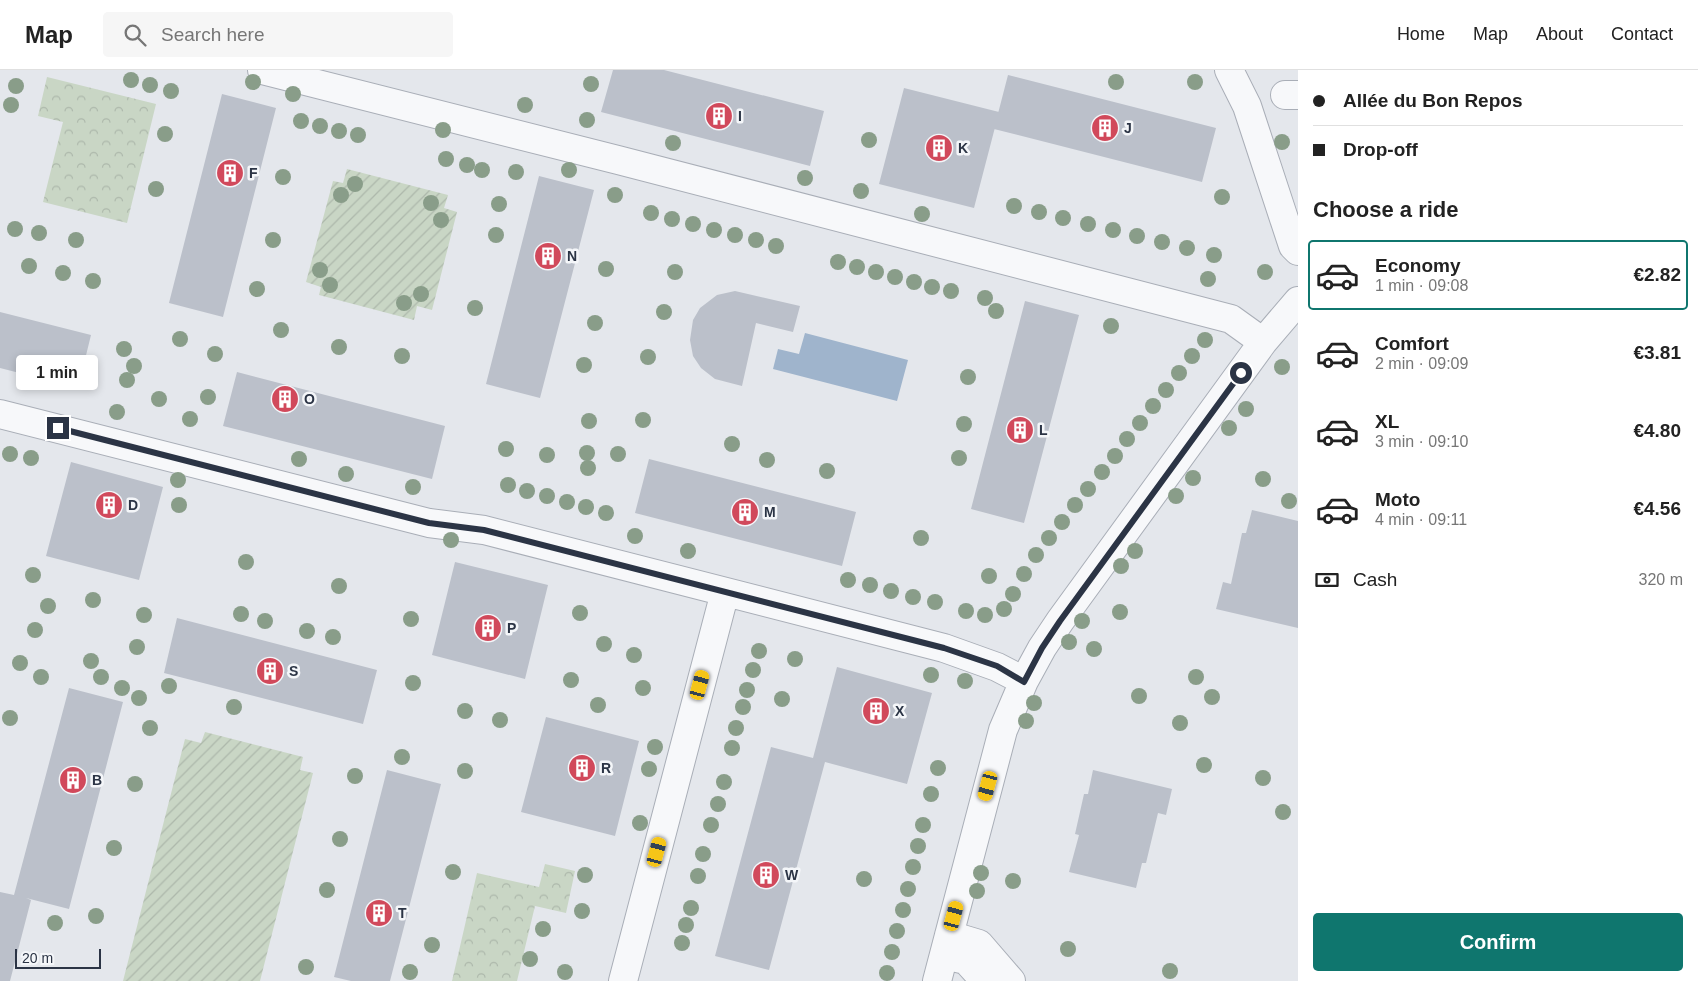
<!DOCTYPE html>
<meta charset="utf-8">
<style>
body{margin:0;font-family:Arial,sans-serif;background:#f6f6f6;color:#222;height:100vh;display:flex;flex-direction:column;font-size:19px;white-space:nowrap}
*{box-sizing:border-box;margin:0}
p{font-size:16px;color:#767676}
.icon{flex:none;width:28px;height:28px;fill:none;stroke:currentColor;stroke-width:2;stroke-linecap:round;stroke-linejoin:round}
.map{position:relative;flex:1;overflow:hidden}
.drawer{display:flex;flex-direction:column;background:#fff;width:400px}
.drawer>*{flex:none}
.banner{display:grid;align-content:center;height:110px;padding:0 15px;background:#fff}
.scale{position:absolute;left:15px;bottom:12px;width:86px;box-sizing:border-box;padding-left:5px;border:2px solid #2b3445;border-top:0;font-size:14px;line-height:18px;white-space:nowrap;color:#2b3445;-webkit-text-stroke:4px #f4f6f9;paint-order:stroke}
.end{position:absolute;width:22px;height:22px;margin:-11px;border:6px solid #2b3445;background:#fff;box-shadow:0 0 0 2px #fff}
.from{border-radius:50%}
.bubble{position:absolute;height:35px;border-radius:5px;background:#fff;box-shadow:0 2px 8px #0003;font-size:16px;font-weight:800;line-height:35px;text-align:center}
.car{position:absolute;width:15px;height:30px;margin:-15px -8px;border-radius:6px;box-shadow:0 0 4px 1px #0007;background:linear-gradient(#f5c518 24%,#345 0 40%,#f5c518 0 76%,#345 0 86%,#f5c518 0)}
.banner b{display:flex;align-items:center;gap:18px;height:48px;font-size:19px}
.banner b+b{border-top:1px solid #e0e0e0}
.banner i{width:12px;height:12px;background:#222}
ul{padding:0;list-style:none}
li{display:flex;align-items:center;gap:15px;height:70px;margin:0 10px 8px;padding:0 5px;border:2px solid transparent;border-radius:5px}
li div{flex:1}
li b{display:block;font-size:19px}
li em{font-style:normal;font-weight:800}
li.active{border-color:#0f766e}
li>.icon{width:45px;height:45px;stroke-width:1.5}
h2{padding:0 15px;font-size:22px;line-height:60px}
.pay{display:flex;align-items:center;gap:12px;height:55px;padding:0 15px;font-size:19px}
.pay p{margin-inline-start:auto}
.button{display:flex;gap:10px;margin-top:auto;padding:10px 15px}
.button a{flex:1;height:58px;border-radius:5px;background:#0f766e;color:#fff;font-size:20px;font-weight:800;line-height:58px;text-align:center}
header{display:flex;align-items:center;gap:30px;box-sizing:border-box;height:70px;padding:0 25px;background:#fff;border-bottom:1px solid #e0e0e0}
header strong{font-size:24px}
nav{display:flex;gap:28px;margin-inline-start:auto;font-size:18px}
.search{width:350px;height:45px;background:#f6f6f6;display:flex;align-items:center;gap:12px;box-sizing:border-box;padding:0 18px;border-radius:5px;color:#767676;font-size:19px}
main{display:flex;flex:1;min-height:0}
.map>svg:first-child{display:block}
</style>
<header>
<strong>Map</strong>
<div class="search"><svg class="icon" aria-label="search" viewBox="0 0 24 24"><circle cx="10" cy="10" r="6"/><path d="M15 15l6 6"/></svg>Search here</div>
<nav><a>Home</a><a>Map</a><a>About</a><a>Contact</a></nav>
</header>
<main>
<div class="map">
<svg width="1298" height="911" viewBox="0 0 1298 911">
<defs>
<pattern id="forest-crowns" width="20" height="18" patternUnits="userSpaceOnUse" patternTransform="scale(1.25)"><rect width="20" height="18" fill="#c9d6c5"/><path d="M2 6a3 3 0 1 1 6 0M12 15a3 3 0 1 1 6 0" fill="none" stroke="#adb8ab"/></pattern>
<pattern id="garden-furrows" width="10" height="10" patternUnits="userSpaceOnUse" patternTransform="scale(1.25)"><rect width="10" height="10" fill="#c9d6c5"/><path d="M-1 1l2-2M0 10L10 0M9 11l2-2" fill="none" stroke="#adb8ab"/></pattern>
</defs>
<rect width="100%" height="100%" fill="#e4e7ec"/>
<path fill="url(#forest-crowns)" d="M47,7l109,27 -29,119 -84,-21 20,-80 -25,-6z
M545,794l30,7 -9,42 -31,-7 -18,75h-65l25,-108 62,14z"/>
<path fill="url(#garden-furrows)" d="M347,99l101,26 -4,13 13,4 -25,98 -15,-4 -3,14 -95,-25 2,-8 -15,-5 27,-101 10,2z
M205,662l98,25 -3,13 13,3 -53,208h-137l62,-242 16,4z"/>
<path fill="#9fb4cc" d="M805,263l103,27 -11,41 -124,-32 5,-20 21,5z"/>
<path fill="#bbc0ca" d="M613,0h51l160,41 -14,55 -209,-54z
M1008,5l208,53 -14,54 -208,-53z
M904,18l95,24 -25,96 -95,-24z
M222,24l54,14 -53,209 -54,-14z
M539,106l55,14 -54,208 -54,-14z
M735,221l65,15 -7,26 -37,-9 -14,63 -27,-7 -14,-11 -8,-12 -3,-16 3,-20 7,-12 17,-13z
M1025,231l54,14 -55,208 -53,-14z
M0,242l91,23 -13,53 -78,-20z
M237,302l208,54 -13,53 -209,-53z
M649,389l207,53 -14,54 -207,-53z
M71,392l92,25 -24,93 -93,-24z
M1252,440l46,11v107l-82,-19 7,-27 8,2 11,-51h4z
M455,492l93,23 -23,94 -93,-24z
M177,548l200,52 -14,54 -199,-51z
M837,597l95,26 -25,91 -82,-22 -56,208 -54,-14 56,-209 42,11z
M69,618l54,14 -54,207 -43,-11 5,2 -21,81h-10v-89l14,3z
M546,647l93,24 -24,95 -94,-24z
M387,700l54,14 -51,197h-39l-17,-4z
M1093,700l79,19 -6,26 -8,-2 -12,50h-4l-6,25 -67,-16 10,-37 -4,-1 9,-40h4z"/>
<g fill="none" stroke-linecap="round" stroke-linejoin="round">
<g stroke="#a9aeb7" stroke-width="30">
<path id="minor" d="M262,0l356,90 613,159 32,23
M1229,0l18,36 46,140 5,5
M1285,25h13
M0,344l429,109 55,7 460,118 53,19 27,14
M949,865l30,9 32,37
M944,885l22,5 19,21
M623,911l102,-389
M937,911l66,-251 21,-49 18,-33 18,-27 203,-279 35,-41"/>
</g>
<use href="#minor" stroke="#f7f8fa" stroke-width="28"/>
</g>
<g fill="#899d89">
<circle cx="131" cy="10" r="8"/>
<circle cx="253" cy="12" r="8"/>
<circle cx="1116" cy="12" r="8"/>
<circle cx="1195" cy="12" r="8"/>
<circle cx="591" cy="14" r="8"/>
<circle cx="150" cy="15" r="8"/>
<circle cx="16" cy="16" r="8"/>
<circle cx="171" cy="21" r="8"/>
<circle cx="293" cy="24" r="8"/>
<circle cx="11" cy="35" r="8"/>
<circle cx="525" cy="35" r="8"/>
<circle cx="587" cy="50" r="8"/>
<circle cx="301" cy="51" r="8"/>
<circle cx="320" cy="56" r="8"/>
<circle cx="443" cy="60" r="8"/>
<circle cx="339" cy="61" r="8"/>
<circle cx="165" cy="64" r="8"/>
<circle cx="358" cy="65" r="8"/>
<circle cx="869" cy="70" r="8"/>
<circle cx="1282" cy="72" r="8"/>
<circle cx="673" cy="73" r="8"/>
<circle cx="446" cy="89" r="8"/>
<circle cx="467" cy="95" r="8"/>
<circle cx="482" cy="100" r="8"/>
<circle cx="569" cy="100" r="8"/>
<circle cx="516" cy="102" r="8"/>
<circle cx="283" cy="107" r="8"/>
<circle cx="805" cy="108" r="8"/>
<circle cx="355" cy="114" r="8"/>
<circle cx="156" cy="119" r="8"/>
<circle cx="861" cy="121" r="8"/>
<circle cx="341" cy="125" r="8"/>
<circle cx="615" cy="125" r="8"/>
<circle cx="1222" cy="127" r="8"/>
<circle cx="431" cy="133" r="8"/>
<circle cx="499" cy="134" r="8"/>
<circle cx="1014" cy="136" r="8"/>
<circle cx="1039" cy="142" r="8"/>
<circle cx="651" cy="143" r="8"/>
<circle cx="922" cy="144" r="8"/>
<circle cx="1063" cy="148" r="8"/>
<circle cx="672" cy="149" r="8"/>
<circle cx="441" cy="150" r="8"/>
<circle cx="693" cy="154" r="8"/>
<circle cx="1088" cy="154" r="8"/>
<circle cx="15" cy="159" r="8"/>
<circle cx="714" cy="160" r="8"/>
<circle cx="1113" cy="160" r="8"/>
<circle cx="39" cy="163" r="8"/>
<circle cx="496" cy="165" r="8"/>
<circle cx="735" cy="165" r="8"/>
<circle cx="1137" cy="166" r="8"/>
<circle cx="76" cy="170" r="8"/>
<circle cx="273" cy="170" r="8"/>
<circle cx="756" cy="170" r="8"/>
<circle cx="1162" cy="172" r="8"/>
<circle cx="776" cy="176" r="8"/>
<circle cx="1187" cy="178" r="8"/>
<circle cx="1214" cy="185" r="8"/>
<circle cx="838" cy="192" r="8"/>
<circle cx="29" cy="196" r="8"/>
<circle cx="857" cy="197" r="8"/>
<circle cx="606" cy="199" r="8"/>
<circle cx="320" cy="200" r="8"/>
<circle cx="675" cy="202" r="8"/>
<circle cx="876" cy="202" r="8"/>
<circle cx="1265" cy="202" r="8"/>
<circle cx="63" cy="203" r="8"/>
<circle cx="895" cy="207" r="8"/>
<circle cx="1208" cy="209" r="8"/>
<circle cx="93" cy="211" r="8"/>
<circle cx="914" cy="212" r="8"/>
<circle cx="330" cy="215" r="8"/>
<circle cx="932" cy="217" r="8"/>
<circle cx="257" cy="219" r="8"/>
<circle cx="951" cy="221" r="8"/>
<circle cx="421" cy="224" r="8"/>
<circle cx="985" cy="228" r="8"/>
<circle cx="404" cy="233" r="8"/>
<circle cx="475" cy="238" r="8"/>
<circle cx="996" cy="241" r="8"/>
<circle cx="664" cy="242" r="8"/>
<circle cx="595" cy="253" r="8"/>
<circle cx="1111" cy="256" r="8"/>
<circle cx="281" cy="260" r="8"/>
<circle cx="180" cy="269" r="8"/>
<circle cx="1205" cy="270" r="8"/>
<circle cx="339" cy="277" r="8"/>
<circle cx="124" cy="279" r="8"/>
<circle cx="215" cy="284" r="8"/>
<circle cx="402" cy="286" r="8"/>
<circle cx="1192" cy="286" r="8"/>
<circle cx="648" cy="287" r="8"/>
<circle cx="584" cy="295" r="8"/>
<circle cx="134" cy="296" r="8"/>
<circle cx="1282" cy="297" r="8"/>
<circle cx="1179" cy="303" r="8"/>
<circle cx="968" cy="307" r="8"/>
<circle cx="127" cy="310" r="8"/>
<circle cx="1166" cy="320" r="8"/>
<circle cx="208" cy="327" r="8"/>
<circle cx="159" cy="329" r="8"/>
<circle cx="1153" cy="336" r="8"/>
<circle cx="1246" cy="339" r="8"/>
<circle cx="117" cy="342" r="8"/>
<circle cx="190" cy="349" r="8"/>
<circle cx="643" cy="350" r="8"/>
<circle cx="589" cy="351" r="8"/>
<circle cx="1140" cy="353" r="8"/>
<circle cx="964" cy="354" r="8"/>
<circle cx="1229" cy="358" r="8"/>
<circle cx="1127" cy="369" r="8"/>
<circle cx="732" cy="374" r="8"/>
<circle cx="506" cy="379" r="8"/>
<circle cx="587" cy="383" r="8"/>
<circle cx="10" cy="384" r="8"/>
<circle cx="618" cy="384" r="8"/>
<circle cx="547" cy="385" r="8"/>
<circle cx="1115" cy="386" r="8"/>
<circle cx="31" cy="388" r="8"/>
<circle cx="959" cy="388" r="8"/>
<circle cx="299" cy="389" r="8"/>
<circle cx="767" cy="390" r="8"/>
<circle cx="588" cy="398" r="8"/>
<circle cx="827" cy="401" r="8"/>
<circle cx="1102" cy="402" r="8"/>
<circle cx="346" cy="404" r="8"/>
<circle cx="1193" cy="408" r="8"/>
<circle cx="1263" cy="409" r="8"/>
<circle cx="178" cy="410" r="8"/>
<circle cx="508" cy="415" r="8"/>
<circle cx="413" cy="417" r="8"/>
<circle cx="1088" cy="419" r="8"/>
<circle cx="527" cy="421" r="8"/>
<circle cx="547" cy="426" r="8"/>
<circle cx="1176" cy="426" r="8"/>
<circle cx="1289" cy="431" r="8"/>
<circle cx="567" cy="432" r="8"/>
<circle cx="179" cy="435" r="8"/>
<circle cx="1075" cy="435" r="8"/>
<circle cx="586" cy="437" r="8"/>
<circle cx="606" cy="443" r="8"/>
<circle cx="1062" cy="452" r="8"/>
<circle cx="635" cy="466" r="8"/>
<circle cx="921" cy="468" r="8"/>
<circle cx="1049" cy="468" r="8"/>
<circle cx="451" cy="470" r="8"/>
<circle cx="688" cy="481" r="8"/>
<circle cx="1135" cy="481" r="8"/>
<circle cx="1036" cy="485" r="8"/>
<circle cx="246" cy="492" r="8"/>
<circle cx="1121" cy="496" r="8"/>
<circle cx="1024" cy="504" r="8"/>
<circle cx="33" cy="505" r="8"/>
<circle cx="989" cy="506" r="8"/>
<circle cx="848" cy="510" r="8"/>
<circle cx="870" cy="515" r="8"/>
<circle cx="339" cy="516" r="8"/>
<circle cx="891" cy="521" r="8"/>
<circle cx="1013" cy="524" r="8"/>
<circle cx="913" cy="527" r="8"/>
<circle cx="93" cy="530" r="8"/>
<circle cx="935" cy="532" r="8"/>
<circle cx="48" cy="536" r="8"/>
<circle cx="1004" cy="539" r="8"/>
<circle cx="966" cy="541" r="8"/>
<circle cx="1120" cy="542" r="8"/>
<circle cx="580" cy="543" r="8"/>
<circle cx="241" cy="544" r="8"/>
<circle cx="144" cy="545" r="8"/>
<circle cx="985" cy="545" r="8"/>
<circle cx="411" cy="549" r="8"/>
<circle cx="265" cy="551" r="8"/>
<circle cx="1082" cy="551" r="8"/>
<circle cx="35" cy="560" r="8"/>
<circle cx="307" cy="561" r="8"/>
<circle cx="333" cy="567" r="8"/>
<circle cx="1069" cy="572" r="8"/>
<circle cx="604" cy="574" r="8"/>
<circle cx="137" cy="577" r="8"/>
<circle cx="1094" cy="579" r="8"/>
<circle cx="759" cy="581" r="8"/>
<circle cx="634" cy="585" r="8"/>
<circle cx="795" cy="589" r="8"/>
<circle cx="91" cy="591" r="8"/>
<circle cx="20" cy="593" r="8"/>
<circle cx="753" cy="600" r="8"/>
<circle cx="931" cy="605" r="8"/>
<circle cx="41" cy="607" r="8"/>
<circle cx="101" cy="607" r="8"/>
<circle cx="1196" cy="607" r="8"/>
<circle cx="571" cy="610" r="8"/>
<circle cx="965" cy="611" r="8"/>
<circle cx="413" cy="613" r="8"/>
<circle cx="169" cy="616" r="8"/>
<circle cx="122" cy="618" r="8"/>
<circle cx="643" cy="618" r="8"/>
<circle cx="747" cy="620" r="8"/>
<circle cx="1139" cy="626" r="8"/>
<circle cx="1212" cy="627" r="8"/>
<circle cx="139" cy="628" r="8"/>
<circle cx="782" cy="629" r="8"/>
<circle cx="1034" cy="633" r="8"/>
<circle cx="598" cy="635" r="8"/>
<circle cx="234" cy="637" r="8"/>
<circle cx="743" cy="637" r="8"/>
<circle cx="465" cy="641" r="8"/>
<circle cx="10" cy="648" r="8"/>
<circle cx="500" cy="650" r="8"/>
<circle cx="1026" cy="651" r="8"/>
<circle cx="1180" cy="653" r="8"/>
<circle cx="150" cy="658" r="8"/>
<circle cx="736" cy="658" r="8"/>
<circle cx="655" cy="677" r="8"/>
<circle cx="732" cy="678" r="8"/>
<circle cx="402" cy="687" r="8"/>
<circle cx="1204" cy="695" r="8"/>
<circle cx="938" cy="698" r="8"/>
<circle cx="649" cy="699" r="8"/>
<circle cx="465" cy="701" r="8"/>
<circle cx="355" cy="706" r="8"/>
<circle cx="1263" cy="708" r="8"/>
<circle cx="724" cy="712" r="8"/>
<circle cx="135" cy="714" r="8"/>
<circle cx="931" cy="724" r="8"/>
<circle cx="718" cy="734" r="8"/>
<circle cx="1283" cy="742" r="8"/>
<circle cx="640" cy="753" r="8"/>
<circle cx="711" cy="755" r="8"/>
<circle cx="923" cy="755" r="8"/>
<circle cx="340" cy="769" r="8"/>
<circle cx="918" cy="776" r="8"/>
<circle cx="114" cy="778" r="8"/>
<circle cx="703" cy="784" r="8"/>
<circle cx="913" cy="797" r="8"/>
<circle cx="453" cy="802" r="8"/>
<circle cx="981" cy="803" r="8"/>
<circle cx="585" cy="805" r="8"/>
<circle cx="698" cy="806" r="8"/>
<circle cx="864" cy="809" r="8"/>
<circle cx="1013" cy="811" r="8"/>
<circle cx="908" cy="819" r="8"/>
<circle cx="327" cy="820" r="8"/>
<circle cx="977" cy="821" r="8"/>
<circle cx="691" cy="838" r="8"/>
<circle cx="903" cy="840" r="8"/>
<circle cx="582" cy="841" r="8"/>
<circle cx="96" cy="846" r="8"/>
<circle cx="55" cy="853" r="8"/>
<circle cx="686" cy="855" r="8"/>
<circle cx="543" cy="859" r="8"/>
<circle cx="897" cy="861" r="8"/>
<circle cx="682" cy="873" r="8"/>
<circle cx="432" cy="875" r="8"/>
<circle cx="1068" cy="879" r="8"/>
<circle cx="892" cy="882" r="8"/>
<circle cx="530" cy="889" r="8"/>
<circle cx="306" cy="897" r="8"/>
<circle cx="1170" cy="901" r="8"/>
<circle cx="410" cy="902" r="8"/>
<circle cx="565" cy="902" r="8"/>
<circle cx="887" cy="903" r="8"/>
</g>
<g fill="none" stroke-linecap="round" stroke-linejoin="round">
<path stroke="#2b3445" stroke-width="6" d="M58,358l371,95 55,7 460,118 53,18 27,16 18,-34 18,-27 181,-248"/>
</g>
<defs>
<g id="building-disc" transform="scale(1.4375)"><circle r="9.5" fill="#d1495b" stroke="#f4f6f9"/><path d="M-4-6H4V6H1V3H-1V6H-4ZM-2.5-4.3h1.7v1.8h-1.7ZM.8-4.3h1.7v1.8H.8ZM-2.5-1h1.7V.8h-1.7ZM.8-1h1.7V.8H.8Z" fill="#fff"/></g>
</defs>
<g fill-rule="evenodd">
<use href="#building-disc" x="719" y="46"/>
<use href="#building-disc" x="1105" y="58"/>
<use href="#building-disc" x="939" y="78"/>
<use href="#building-disc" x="230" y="103"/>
<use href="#building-disc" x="548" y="186"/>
<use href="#building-disc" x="285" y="329"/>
<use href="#building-disc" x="1020" y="360"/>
<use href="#building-disc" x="109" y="435"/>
<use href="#building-disc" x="745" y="442"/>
<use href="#building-disc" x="488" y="558"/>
<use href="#building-disc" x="270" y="601"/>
<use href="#building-disc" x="876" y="641"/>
<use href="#building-disc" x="582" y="698"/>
<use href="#building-disc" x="73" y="710"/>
<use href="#building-disc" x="766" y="805"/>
<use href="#building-disc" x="379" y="843"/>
</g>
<g text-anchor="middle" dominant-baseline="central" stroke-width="5" stroke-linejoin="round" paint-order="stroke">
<g font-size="14" font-weight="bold" fill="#2b3445" stroke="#f4f6f9" text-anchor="start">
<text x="738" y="46">I</text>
<text x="1124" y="58">J</text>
<text x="958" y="78">K</text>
<text x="249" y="103">F</text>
<text x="567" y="186">N</text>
<text x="304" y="329">O</text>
<text x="1039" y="360">L</text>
<text x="128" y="435">D</text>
<text x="764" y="442">M</text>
<text x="507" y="558">P</text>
<text x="289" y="601">S</text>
<text x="895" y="641">X</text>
<text x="601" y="698">R</text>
<text x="92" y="710">B</text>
<text x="785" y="805">W</text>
<text x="398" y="843">T</text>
</g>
</g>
</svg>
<div class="scale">20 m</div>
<i class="end from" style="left:1241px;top:303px"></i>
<i class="end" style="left:58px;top:358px"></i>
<div class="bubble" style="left:16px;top:285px;width:82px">1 min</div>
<i class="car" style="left:700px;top:615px;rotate:15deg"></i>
<i class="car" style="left:988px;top:716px;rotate:195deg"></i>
<i class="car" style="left:657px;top:782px;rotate:15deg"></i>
<i class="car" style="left:954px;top:846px;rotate:15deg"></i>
</div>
<section class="drawer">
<div class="banner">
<b><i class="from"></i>Allée du Bon Repos</b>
<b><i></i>Drop-off</b>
</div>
<h2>Choose a ride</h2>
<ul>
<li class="active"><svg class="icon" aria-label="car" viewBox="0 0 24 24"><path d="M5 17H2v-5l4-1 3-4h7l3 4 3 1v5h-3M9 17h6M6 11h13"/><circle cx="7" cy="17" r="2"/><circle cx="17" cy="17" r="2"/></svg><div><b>Economy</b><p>1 min · 09:08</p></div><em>€2.82</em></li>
<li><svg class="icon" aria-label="car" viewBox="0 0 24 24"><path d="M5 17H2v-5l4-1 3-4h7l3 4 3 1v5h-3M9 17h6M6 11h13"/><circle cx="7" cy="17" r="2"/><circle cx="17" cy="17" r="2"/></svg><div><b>Comfort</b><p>2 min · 09:09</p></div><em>€3.81</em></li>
<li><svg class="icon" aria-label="car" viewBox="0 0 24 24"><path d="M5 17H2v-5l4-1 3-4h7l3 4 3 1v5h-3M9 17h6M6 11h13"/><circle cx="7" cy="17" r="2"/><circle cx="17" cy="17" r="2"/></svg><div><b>XL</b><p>3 min · 09:10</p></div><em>€4.80</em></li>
<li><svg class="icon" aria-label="car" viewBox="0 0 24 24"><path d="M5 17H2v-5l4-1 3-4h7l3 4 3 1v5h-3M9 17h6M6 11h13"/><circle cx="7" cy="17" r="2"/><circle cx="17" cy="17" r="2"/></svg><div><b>Moto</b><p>4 min · 09:11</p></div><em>€4.56</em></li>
</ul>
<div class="pay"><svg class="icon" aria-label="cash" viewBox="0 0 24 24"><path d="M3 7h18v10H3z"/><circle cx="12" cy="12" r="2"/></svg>Cash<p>320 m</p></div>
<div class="button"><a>Confirm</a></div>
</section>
</main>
